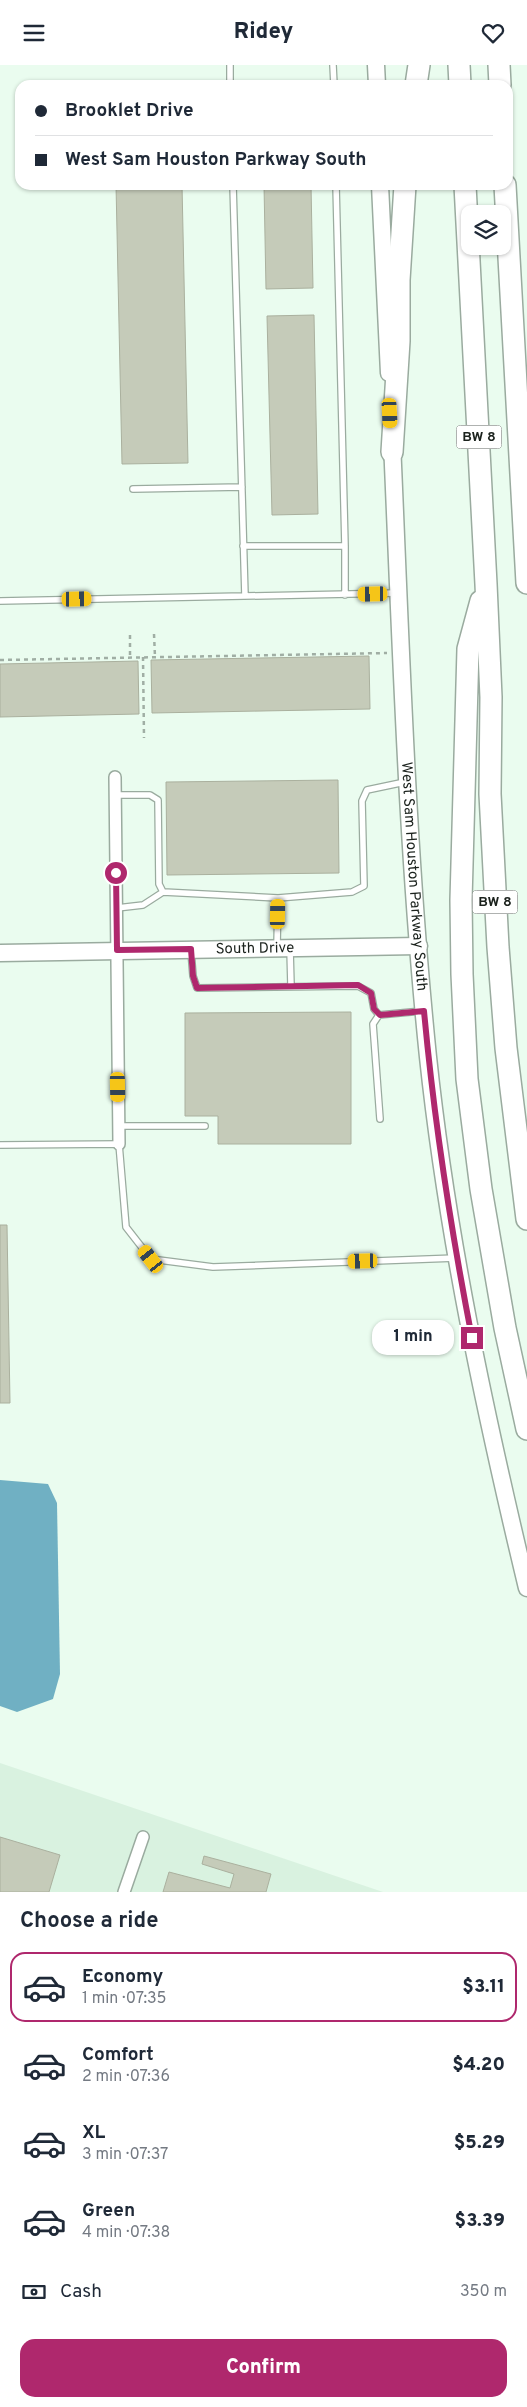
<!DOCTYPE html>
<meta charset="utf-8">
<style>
body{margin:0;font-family:Overpass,sans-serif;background:#f2f2f3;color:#1f2937;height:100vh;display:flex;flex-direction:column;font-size:19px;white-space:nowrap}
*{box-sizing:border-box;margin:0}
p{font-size:16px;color:#747a83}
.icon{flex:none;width:28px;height:28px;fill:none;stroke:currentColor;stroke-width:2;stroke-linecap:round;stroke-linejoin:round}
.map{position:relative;height:1827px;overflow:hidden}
.drawer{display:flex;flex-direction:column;background:#fff;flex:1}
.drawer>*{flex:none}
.top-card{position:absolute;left:15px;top:15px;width:498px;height:110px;border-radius:15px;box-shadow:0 1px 4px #0004;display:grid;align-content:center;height:110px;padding:0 20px;background:#fff}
.tools{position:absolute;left:461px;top:140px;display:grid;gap:10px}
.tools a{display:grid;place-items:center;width:50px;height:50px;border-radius:10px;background:#fff;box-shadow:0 1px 4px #0004;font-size:25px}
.end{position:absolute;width:22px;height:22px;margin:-11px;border:6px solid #af286d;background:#fff;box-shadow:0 0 0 2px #fff}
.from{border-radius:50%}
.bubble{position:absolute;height:35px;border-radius:15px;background:#fff;box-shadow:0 1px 4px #0004;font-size:16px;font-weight:800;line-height:35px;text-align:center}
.car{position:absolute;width:15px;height:30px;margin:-15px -8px;border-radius:6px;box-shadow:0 0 4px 1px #0007;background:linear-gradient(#f5c518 24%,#345 0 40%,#f5c518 0 76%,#345 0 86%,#f5c518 0)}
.top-card b{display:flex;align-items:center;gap:18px;height:48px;font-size:19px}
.top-card b+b{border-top:1px solid #e0e1e3}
.top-card i{width:12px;height:12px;background:#1f2937}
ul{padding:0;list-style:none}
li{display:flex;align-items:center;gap:15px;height:70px;margin:0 10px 8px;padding:0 10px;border:2px solid transparent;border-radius:15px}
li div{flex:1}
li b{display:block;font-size:19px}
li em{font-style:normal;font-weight:800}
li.on{border-color:#af286d}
li>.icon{width:45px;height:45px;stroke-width:1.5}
h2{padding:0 20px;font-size:22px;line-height:60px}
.pay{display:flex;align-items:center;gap:12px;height:55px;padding:0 20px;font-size:19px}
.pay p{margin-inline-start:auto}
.button{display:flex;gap:10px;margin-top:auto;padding:10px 20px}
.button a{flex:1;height:58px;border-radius:15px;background:#af286d;color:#fff;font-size:20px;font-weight:800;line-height:58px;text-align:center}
header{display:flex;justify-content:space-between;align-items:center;height:65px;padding:0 20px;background:#fff;font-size:22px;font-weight:800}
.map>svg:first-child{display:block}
</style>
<header><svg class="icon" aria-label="menu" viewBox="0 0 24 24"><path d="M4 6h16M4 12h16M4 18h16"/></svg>Ridey<svg class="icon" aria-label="heart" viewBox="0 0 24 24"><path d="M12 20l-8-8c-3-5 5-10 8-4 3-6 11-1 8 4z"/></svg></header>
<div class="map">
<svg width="527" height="1827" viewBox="0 0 527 1827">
<rect width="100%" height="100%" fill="#eafcef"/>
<path fill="#d9f2e0" d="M0,1698l383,129h-383z"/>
<path fill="#70b0c3" d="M0,1415l48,4 9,19 3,171 -7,25 -36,13 -17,-6z"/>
<path fill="#c5cbb9" stroke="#aab09e" d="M116,120h66l6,278 -66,1z
M264,120h47l2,103 -47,1z
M314,250l4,199 -46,1 -5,-199z
M369,591l1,53 -218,4 -1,-53z
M138,596l1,53 -139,3v-53z
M338,715l1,93 -172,2 -1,-93z
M351,947v132h-133v-28h-33v-103z
M0,1160h7l3,178h-10z
M0,1772l60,18 -11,37h-49z
M204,1791l67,18 -5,18h-103l6,-20 61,16 4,-14 -32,-10z"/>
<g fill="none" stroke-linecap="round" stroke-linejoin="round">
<g stroke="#9aab9f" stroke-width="8">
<path id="lane" d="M230,0v20
M333,0l1,20
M233,120l12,411
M133,424l109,-2
M243,481h102l-9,-361
M345,481v49
M0,536l398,-8
M116,730h34l8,5 1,84 4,8 115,6
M117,843l26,-3 20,-13
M277,881l1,-48 74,-6 12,-6 -2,-85 5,-11 38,-8
M290,884l1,37
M191,886l2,25 4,12 161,-2 13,7 3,16 5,6 43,-4
M379,950l-6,9 7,95
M119,1061h86
M0,1080l119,-1 7,83 25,32 62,8 243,-9"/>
</g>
<g stroke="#9aab9f" stroke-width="14">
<path id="street" d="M115,712l4,367
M124,1827l19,-55"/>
</g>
<g stroke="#9aab9f" stroke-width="19">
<g id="secondary">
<path d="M376,0l1,20"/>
<path d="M380,120l9,188"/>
<path id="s1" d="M392,377c9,205 15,411 36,615 19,179 57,356 99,531"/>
<path id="s2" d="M0,888l419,-7"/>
</g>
</g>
<g stroke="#9aab9f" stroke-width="24">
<path id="highway" d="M459,0l1,20
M499,0l1,20
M416,20l3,-20
M465,120l21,399 5,113 -1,97 8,153 8,101 21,171
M505,120l22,398
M392,387l7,-111v-61l6,-95
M481,536l-13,48 -7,251 1,74 5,105 14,110 24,139 22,101"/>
</g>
<path stroke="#a0aea4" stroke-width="2.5" stroke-dasharray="4 4" stroke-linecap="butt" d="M154,569l1,23
M130,570v23
M143,592l1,81
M0,595l387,-7"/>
<use href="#lane" stroke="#fff" stroke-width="5.5"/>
<use href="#street" stroke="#fff" stroke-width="11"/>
<use href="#secondary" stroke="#fff" stroke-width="16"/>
<use href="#highway" stroke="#fff" stroke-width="21"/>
</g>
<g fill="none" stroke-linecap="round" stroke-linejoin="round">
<path stroke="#af286d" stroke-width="6" d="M116,808l1,77 74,-1 2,27 4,12 161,-3 13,8 3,16 6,6 44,-4c10,109 27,219 48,327"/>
</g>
<g text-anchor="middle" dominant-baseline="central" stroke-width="5" stroke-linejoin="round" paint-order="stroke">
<g fill="#fff" stroke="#5f6461" stroke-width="1">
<rect x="456.5" y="360.5" width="45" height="23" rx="4"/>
<rect x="472.5" y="825.5" width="45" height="23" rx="4"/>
</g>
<g font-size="14" font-weight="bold" fill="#1b221d">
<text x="479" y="372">BW 8</text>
<text x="495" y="837">BW 8</text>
</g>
<g font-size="15" fill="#1b221d" stroke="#fff">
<text stroke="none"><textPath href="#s1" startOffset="435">West Sam Houston Parkway South</textPath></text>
<text stroke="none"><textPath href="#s2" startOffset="255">South Drive</textPath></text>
</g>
</g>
</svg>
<div class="tools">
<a><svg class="icon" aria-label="layers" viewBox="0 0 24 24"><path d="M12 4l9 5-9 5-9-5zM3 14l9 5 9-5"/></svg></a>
</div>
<i class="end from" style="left:116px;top:808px"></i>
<i class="end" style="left:472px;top:1273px"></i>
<div class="bubble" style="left:372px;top:1255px;width:82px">1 min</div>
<i class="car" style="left:390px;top:348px;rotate:177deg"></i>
<i class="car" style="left:373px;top:529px;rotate:269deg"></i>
<i class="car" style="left:77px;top:534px;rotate:89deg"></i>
<i class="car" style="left:278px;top:849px;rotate:1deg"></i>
<i class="car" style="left:118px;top:1022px;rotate:179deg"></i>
<i class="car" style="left:151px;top:1194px;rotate:322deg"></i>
<i class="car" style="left:363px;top:1196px;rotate:268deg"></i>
<div class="top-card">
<b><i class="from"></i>Brooklet Drive</b>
<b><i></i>West Sam Houston Parkway South</b>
</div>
</div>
<section class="drawer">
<h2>Choose a ride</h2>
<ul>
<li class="on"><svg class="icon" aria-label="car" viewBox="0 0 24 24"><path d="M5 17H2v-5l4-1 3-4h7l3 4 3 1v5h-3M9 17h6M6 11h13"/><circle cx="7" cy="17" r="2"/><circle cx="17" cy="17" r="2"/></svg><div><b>Economy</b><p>1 min · 07:35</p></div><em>$3.11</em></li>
<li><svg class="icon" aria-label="car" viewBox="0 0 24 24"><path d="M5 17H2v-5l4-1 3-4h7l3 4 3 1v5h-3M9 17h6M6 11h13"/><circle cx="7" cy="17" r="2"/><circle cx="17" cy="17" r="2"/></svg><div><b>Comfort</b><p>2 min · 07:36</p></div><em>$4.20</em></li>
<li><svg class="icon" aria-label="car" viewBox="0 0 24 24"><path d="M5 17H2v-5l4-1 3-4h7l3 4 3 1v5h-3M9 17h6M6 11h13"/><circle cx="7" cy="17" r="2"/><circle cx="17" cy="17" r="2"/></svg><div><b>XL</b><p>3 min · 07:37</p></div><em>$5.29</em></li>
<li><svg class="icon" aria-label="car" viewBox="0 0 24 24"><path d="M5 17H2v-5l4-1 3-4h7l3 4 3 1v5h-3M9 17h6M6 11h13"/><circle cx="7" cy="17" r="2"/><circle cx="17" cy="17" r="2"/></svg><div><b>Green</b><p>4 min · 07:38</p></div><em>$3.39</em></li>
</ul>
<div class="pay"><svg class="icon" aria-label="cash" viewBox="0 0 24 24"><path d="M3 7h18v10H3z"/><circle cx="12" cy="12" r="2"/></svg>Cash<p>350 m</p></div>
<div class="button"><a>Confirm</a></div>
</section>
